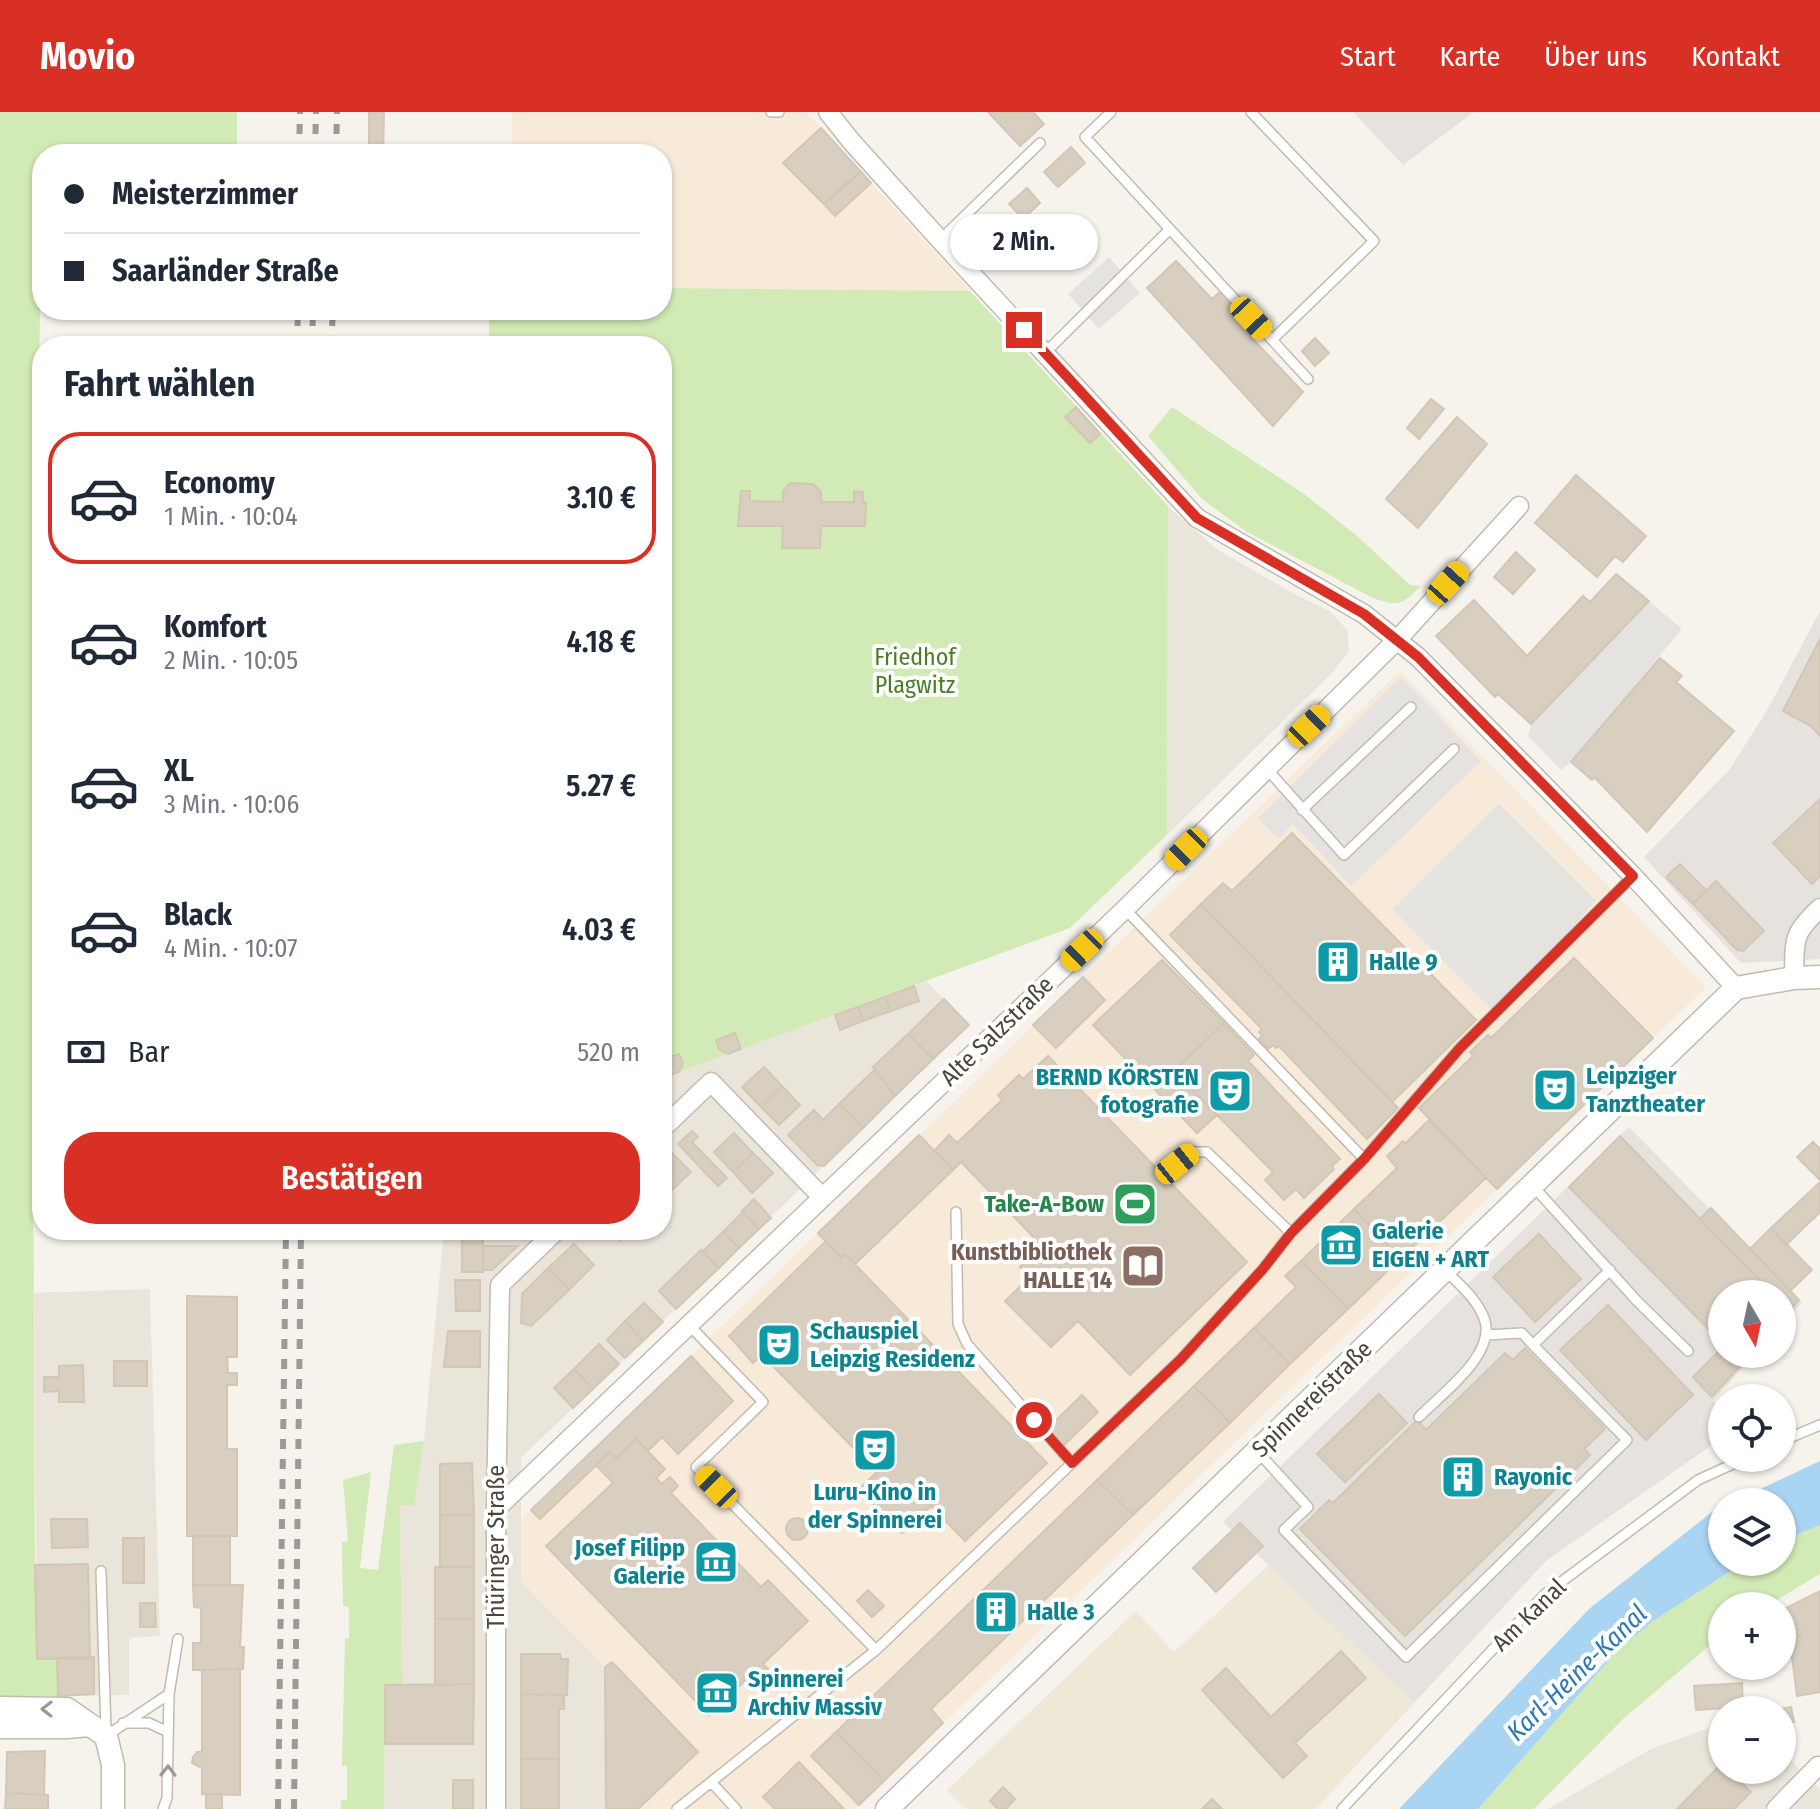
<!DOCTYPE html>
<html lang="de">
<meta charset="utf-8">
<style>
body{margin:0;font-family:"Fira Sans Condensed",sans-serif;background:#f6f6f7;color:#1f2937;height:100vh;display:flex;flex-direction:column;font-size:30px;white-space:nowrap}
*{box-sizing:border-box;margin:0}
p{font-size:26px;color:#747a83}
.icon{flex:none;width:44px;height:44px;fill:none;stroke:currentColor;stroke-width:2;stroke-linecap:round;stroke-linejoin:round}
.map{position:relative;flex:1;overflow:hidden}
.details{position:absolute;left:32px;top:224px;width:640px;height:904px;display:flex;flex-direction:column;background:#fff;border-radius:32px;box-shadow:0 2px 6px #0004}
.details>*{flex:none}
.hud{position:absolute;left:32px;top:32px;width:640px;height:176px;border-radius:32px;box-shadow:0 2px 6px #0004;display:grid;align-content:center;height:176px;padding:0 32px;background:#fff}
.needle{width:52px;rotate:171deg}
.buttons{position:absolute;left:1708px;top:1168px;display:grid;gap:16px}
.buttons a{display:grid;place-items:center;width:88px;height:88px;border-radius:50%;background:#fff;box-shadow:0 2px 6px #0004;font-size:40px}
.end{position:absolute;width:36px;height:36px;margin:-18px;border:10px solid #d93025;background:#fff;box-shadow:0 0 0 4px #fff}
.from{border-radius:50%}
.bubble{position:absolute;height:56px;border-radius:28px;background:#fff;box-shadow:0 2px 6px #0004;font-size:26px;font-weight:600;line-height:56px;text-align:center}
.car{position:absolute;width:24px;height:48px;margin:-24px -12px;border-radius:10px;box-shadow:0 0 6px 2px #0007;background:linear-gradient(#f5c518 24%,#345 0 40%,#f5c518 0 76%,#345 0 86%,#f5c518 0)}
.hud b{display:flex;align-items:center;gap:28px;height:76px;font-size:30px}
.hud b+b{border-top:2px solid #e0e1e3}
.hud i{width:20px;height:20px;background:#1f2937}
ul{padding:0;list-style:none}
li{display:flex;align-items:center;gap:24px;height:132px;margin:0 16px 12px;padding:0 16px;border:4px solid transparent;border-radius:32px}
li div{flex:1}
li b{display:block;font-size:30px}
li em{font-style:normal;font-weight:600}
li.current{border-color:#d93025}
li>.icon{width:72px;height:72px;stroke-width:1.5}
h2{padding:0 32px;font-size:36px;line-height:96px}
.pay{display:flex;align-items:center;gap:20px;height:88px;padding:0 32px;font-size:30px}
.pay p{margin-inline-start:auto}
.primary-button{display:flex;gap:16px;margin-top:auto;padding:16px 32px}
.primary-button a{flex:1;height:92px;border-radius:32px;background:#d93025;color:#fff;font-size:32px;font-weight:600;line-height:92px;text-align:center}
header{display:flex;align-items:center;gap:48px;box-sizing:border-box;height:112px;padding:0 40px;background:#d93025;color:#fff}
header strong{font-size:38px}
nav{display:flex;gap:44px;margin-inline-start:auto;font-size:28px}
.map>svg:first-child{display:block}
</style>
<header>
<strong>Movio</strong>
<nav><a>Start</a><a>Karte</a><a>Über uns</a><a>Kontakt</a></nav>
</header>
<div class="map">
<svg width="1820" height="1697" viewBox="0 0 1820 1697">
<rect width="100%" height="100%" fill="#f6f3ec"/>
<path fill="#eae5da" d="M1168,395l50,43 80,46 32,15 18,20 1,20 -18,23 -164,161z
M926,869l44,44 -449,433v123l84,86 1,142h-222l1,-125h17l-2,-179h14l10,-64 20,-211h218v-153z
M150,1177l10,347 -31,2v57l-71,1 -1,-38 -20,1 -3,-366z
M1722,1611v47h60v-18l38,37v20h-272l103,-60z"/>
<path fill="#f7ead8" d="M512,0h294l164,179 -308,-3v-134h-150z
M1400,559l306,316 -851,822h-249l-1,-142 -84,-86v-61z"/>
<path fill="#e6e2dd" d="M1353,0h121l-71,53z
M1820,499v348l-79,4 -97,-106 86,-88 39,-62z
M1629,1015l173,176 -20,21v-30h-60v60h33l-42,47 9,13v24l-176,123 -132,142 -191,-181z"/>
<path fill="#efe8d6" d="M1269,1453l145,138 -98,106h-350l-19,-19 189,-179 38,41z"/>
<path fill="#d2eab5" d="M0,0h237v42h-195l-10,772 3,639 2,93h20l1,38h-58z
M662,176l308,3 198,215 -1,329 -97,93 -408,150v-732h-173v-36h173z
M1172,295l132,87 52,41 54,50 11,1c-20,20 -24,21 -50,11l-124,-65 -45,-33 -54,-63z
M424,1329l-10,64h-14l2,179 -17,1 -1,124h-43v-9h6v-34h-5l3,-127 4,-1v-31l-6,-1 -1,-64 6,-1 -5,-61 28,-8 -11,96 18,2 16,-125z
M1820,1413v49l-53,32h-45v29l-99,84 -89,90h-56l139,-158 36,-30 92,-59h37v-21z"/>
<path fill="#e5e3e0" d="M1109,145l31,36 -41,36 -31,-35z
M1649,489l33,28 -111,133 -10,8 -33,-34 3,-12z
M1401,565l80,84 -130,125 -58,-62 -15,15 -20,-21z
M1499,692l97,97 -101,112 -103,-104z"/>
<path fill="#a9d4f2" d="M1820,1349v64l-38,16v-39h-49z
M1722,1395v55h23l-92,59 -36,30 -139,158h-79l190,-200 123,-97z"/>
<path fill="#f6f3ec" d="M1604,1541l5,5 -25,26 -5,-5z"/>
<path fill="#d8cfc1" stroke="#d3c7b4" stroke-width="2" d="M369,0h15l-1,42h3h-17z
M988,0h45l11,12 -24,22z
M821,16l39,43 -36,33 -41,-41z
M1071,35l14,16 -27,24 -14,-15z
M861,60l10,11 -36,33 -11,-12z
M1027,76l13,15 -17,16 -14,-15z
M1176,149l36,38 10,-9 34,36 -8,8 55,58 -30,34 -126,-138z
M1315,226l14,15 -14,13 -13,-15z
M1431,287l13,10 -25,30 -12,-11z
M1076,295l24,27 -10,9 -25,-26z
M1457,305l30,27 -69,84 -32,-29z
M1576,363l70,61 -23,26 -8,-6 -18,21 -62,-54z
M790,371l23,1 8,8v10h33v-11l9,1v10h3l-1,24h-44l-1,22h-38l1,-22h-45l3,-35h9v10l33,1v-11z
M1516,440l19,18 -22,24 -19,-17z
M1616,462l33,27 -118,123 -33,-30 -3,3 -59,-61 38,-36 53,56 56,-60 7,6z
M1820,527v97l-9,-10 -28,-15z
M1660,546l22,18 -6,6 58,49 -87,101 -53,-55 -2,3 -21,-18z
M1820,687v77l-8,8 -39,-41z
M1292,721l184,187 -84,82 -191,-198 22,-21 9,8z
M1680,752l26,26 -13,14 -27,-27z
M1716,769l48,50 -21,20 -6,-1 -44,-46z
M1201,792l197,204 -31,31 -88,-93 -3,2 -3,-3 -5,4 -9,-10 3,-3 -3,-4 3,-3 -92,-94z
M1574,846l79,80 -156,151 -78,-81 54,-52 -3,-4 18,-17 3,3z
M1162,848l62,63 -50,48 43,44 -20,18 -104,-108z
M1083,865l22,23 -49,48 -23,-23z
M914,874l5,15 -28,10 -6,-14z
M885,885l6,14 -28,10 -5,-14z
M944,887l25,26 -36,34 -25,-25z
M858,895l5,14 -23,9 -5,-15z
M1224,911l30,32 -6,6 92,98 -8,7 2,3 -30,29 -8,-9 -12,11 -19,-20 8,-8 -99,-101z
M735,921l6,16 -13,5 -9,-5 -3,-9z
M908,922l25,25 -38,37 -22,-29z
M679,942l4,9 -4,9 -17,6v-18z
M1048,944l199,206 -117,113 -52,-54 -27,26 -46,-46 25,-24 -10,-10 22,-21 -81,-84 -8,8 -19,-19 15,-16 8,8 45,-43 -4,-5 21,-20 4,4z
M764,955l18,19 -21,21 -19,-20z
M875,957l20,27 -32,32 -24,-24z
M782,974l18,19 -21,20 -18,-18z
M839,992l24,24 -39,38 -7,-1 -29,-30 26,-25 9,10z
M1429,1008l57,58 -85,80 -47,-49 43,-41 -10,-12 16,-15 3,2z
M692,1019l6,6 -6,5 35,36 -9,8 -40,-42z
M734,1021l19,20 -20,19 -19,-20z
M919,1023l34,35 -98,94 -10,-10 -4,4 -23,-25z
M1620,1024l153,158h-51v49l-153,-156z
M1813,1030l7,7v31l-23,-23z
M670,1039l21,21 -19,18 -10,-10v-21z
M753,1041l20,20 -21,20 -19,-21z
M662,1068l10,10 -10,10z
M1820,1070v30l-34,33 -15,-17z
M754,1087l17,19 -12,11 -17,-18z
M1711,1096l88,92 -10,11 -7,-7v-10h-9l-73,-75z
M1354,1097l47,49 -53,51 -47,-48z
M743,1100l16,17 -20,19 -16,-16z
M1771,1116l41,42 -22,21 -40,-42z
M462,1118h21v42h-21z
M610,1118h21l-11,10z
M723,1120l16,16 -20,20 -16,-17z
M1539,1122l42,45 -46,43 -42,-45z
M826,1129l15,17 4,-4 202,209 -82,78 -34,-35 -29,27 -43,-44 18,-17 -115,-117 -9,8 -24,-27z
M574,1132l20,21 -25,25 -21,-22z
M483,1134h35l-26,24h-9z
M701,1138l18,18 -43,41 -17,-18z
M1301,1149l47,48 -58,55 -36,-36 42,-41 -11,-11z
M548,1156l21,22 -38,36 -10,-3 1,-29z
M455,1168h25v31h-24z
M187,1184l50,1v60h-10l1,16h9v12h-10v64h10v87h-50z
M644,1191l19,19 -20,19 -18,-20z
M1608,1193l85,90 -47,45 -86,-90z
M625,1209l18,20 -18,17 -18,-18z
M1254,1216l36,36 -60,59 -36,-37z
M448,1219h32v36h-36z
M599,1232l20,20 -26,25 -19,-20z
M1525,1236l80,81 -21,20 6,6 -185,181 -105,-107 29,-29 4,3 84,-83 9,10 79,-77 8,7z
M1722,1236v6h29l-39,43 -19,-20z
M691,1244l42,45 -55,53 -16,-17 -14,14 -12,-12 -20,19 -6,-6 -70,67 -9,-9z
M114,1249h33v25h-33z
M83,1253l1,37h-25v-11l-15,1v-15h15v-11z
M574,1257l19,20 -20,19 -19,-20z
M1194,1274l36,37 -97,92 -36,-35z
M1379,1282l28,29 -62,59 -28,-28z
M1082,1283l16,17 -35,34 -16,-17z
M636,1327l29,30 -9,9 6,6 8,-7 8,9 -7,7 90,94 7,-7 40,41 -45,43 5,5 -8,8 -6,-5 -45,43 -163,-169 67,-63 -17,-18 14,-13 6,6z
M472,1351l2,52h-34v-51z
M1097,1368l36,35 -202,194 12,14 -59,58 -48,-49z
M440,1403h34v52h-34z
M786 1417a11 11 0 1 1 22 0a11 11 0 1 1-22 0Z
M51,1407h36l1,28 -36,1z
M1240,1411l23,23 -47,46 -23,-24z
M193,1424h37v49h-37z
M123,1426h21v45h-21z
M88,1452l2,94 -53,1 -2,-94z
M435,1455h39v52h-39z
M193,1473h50l-3,62h4l-1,22 -50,1v-27h8v-35l-7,-1z
M868,1478l16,16 -12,11 -15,-16z
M1820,1479v101l-23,4 -5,-39 -10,1v-48z
M140,1491h15l1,24h-16z
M435,1507h39v65l-39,1z
M1341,1539l25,27 -71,65 12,13 -24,22 -81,-88 24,-22 45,49z
M521,1542h39l1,5h7l-1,36 -46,-1z
M94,1545v37l-36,2 -1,-38z
M612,1550l86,90 -60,57h-32l-1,-142z
M240,1557v126l-38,-1v-26l-10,-5 1,-6 4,-5h5v-82z
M1742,1571l1,24 -47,3 -2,-24z
M474,1572l-1,60h-88v-59z
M521,1582l43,1v14h-5v50h-38z
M1791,1595l3,15 -12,3v-15h-5z
M1722,1613v17l-4,1 -5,-15z
M836,1620l48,49 -25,24 -48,-49z
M45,1639l-1,44 -38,-2 1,-41z
M521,1647h38v50h-38z
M799,1650l45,47h-69l-12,-12z
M1722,1651v7h6l23,22 -17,17h-57z
M453,1668h20v29h-20z
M1003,1675l12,12 -9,10h-8l-8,-8z
M6,1681l42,2v14h-43z
M206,1682h16v15h-16z
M1212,1687l10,10h-20z"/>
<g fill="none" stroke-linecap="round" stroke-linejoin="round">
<g stroke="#c2bbae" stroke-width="12">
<path id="service" d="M771,0h8
M1111,0l-26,25 223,242
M1251,0l123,129 -102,99
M940,128l100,-97
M1045,241l125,-124
M1266,656l78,87 110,-106
M1302,698l109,-103
M1125,797l239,250
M1163,1063l28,-23h16l84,81
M1533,1074l104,115 51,50
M956,1100l2,112 9,20 105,119
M689,1213l74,77 -67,65 180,183
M1486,1223l36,-2 11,12
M1419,1305c22,-23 79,-63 65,-99 -7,-19 -25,-34 -39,-48
M1782,1329l38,-16
M1258,1340l50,55 -24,23 122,127 221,-217 -94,-95 77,-75
M101,1459l5,161
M123,1611h26l19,9
M106,1624l63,-42 9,-55
M163,1697l4,-11 2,-104
M677,1697l34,-27
M736,1697l-25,-27 165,-132 305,-291 81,-89 29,-37 73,-74 96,-111 173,-172
M1342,1697l203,-215 153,-114 48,-22"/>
</g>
<g stroke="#c2bbae" stroke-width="21">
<path id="minor" d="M828,0l23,29 89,99 257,278 167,96 54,43 215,219 103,112
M1794,866c1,-38 -3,-43 26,-70
M662,1017l49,-47 111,115
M496,1397l629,-600 272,-269 122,-134
M496,1697v-300l4,-224 57,-55
M1776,1697l42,-43 2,2"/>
</g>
<g stroke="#c2bbae" stroke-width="25">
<path id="tertiary" d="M0,1596l67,1 39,27 7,29v44
M0,1615h67l22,-2
M887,1697l849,-821 58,-10 26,-1"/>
</g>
<use href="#service" stroke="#fff" stroke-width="9"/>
<use href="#minor" stroke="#fff" stroke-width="18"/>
<use href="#tertiary" stroke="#fff" stroke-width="22"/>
<path stroke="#9a9a9a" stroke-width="6" stroke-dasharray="10 10" stroke-linecap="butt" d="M299,42l1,-42
M315,42l1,-42
M336,42l1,-42
M297,234l1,-36
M312,234l1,-36
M331,234l2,-36
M278,1697l8,-579
M294,1697l7,-579"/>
</g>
<defs><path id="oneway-chevron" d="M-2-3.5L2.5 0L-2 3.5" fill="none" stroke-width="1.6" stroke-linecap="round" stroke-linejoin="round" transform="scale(2)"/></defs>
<g stroke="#9c9892">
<use href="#oneway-chevron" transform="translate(47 1597) rotate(-179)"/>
<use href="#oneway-chevron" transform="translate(168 1659) rotate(-89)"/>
</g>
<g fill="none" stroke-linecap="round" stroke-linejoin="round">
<path stroke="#d93025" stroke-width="10" d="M1024,218l173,188 167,96 54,43 215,219 -173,172 -96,111 -73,74 -29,37 -81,89 -109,104 -38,-43"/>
</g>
<defs>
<g id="building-square" transform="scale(2.3)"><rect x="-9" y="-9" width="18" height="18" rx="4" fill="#0f9aa8" stroke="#fff"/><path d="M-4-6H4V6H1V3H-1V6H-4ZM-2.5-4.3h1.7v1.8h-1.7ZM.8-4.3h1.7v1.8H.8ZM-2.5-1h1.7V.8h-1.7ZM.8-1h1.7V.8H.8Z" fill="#fff"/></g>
<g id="theatre-square" transform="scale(2.3)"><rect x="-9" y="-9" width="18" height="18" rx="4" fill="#0f9aa8" stroke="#fff"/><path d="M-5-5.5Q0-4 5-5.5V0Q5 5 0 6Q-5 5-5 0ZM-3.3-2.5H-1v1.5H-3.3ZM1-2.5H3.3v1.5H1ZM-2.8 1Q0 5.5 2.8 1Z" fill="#fff"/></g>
<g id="stadium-square" transform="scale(2.3)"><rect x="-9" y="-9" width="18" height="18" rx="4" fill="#2e9e5b" stroke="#fff"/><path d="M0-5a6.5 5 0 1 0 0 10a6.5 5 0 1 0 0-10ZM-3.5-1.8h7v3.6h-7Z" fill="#fff"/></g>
<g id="museum-square" transform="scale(2.3)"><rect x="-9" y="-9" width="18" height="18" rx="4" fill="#0f9aa8" stroke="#fff"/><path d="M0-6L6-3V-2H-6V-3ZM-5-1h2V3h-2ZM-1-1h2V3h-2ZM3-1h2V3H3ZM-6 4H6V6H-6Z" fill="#fff"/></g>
<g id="library-square" transform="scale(2.3)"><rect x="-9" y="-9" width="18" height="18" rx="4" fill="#8d6e63" stroke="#fff"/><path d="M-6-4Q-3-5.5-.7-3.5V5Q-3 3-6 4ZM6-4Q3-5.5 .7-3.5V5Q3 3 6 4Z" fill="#fff"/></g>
</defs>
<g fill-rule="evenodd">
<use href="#building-square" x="1338" y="850"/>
<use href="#theatre-square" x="1555" y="978"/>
<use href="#theatre-square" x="1230" y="979"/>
<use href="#stadium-square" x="1135" y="1092"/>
<use href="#museum-square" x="1341" y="1133"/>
<use href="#library-square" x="1143" y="1154"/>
<use href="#theatre-square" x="779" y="1233"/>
<use href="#theatre-square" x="875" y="1338"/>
<use href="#building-square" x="1463" y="1365"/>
<use href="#museum-square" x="716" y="1450"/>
<use href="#building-square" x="996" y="1500"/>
<use href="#museum-square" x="717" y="1581"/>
</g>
<g text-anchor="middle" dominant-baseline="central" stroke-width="8" stroke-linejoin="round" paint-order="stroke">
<g font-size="24" fill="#4a7f2a" stroke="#fff">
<text x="915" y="545">Friedhof<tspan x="915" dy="28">Plagwitz</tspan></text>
</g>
<g font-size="24" font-weight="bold" fill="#0d838f" stroke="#fff" text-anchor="start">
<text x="1369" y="850">Halle 9</text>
<text x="1586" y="964">Leipziger<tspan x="1586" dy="28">Tanztheater</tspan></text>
<text x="1199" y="965" text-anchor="end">BERND KÖRSTEN<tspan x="1199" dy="28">fotografie</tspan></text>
<text x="1372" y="1119">Galerie<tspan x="1372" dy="28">EIGEN + ART</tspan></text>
<text x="810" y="1219">Schauspiel<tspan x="810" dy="28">Leipzig Residenz</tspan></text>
<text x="1494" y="1365">Rayonic</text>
<text x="875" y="1380" text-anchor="middle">Luru-Kino in<tspan x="875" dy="28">der Spinnerei</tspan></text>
<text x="685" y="1436" text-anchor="end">Josef Filipp<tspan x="685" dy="28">Galerie</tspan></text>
<text x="1027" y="1500">Halle 3</text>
<text x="748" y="1567">Spinnerei<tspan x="748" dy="28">Archiv Massiv</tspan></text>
</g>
<g font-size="24" fill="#4b4439" stroke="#fff">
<text transform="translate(997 919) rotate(-44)">Alte Salzstraße</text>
<text transform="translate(1312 1287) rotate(-44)">Spinnereistraße</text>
<text transform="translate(496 1435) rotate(-90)">Thüringer Straße</text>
<text transform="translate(1529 1503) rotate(-44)">Am Kanal</text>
</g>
<g font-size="24" font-weight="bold" fill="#27864d" stroke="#fff" text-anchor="end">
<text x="1104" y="1092">Take-A-Bow</text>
</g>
<g font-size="24" font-weight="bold" fill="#785e54" stroke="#fff" text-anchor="end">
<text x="1112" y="1140">Kunstbibliothek<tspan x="1112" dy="28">HALLE 14</tspan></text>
</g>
<g font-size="26" font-style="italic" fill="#2e7ab2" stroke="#fff">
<text transform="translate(1577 1561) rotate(-44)">Karl-Heine-Kanal</text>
</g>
</g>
</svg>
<div class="buttons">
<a><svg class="needle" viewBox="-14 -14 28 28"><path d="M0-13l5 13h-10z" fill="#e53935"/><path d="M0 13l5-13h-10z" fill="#747a83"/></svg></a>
<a><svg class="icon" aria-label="locate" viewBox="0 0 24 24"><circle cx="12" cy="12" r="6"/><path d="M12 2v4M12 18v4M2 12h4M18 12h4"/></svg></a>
<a><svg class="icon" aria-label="layers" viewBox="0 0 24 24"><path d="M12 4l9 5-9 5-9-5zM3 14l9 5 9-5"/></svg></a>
<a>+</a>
<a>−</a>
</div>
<i class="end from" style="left:1034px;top:1308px"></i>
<i class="end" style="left:1024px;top:218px"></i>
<div class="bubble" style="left:950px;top:102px;width:148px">2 Min.</div>
<i class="car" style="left:1251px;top:206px;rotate:137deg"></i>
<i class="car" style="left:1448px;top:471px;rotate:42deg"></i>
<i class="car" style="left:1309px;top:614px;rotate:46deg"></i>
<i class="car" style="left:1186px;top:737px;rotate:225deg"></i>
<i class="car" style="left:1082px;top:838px;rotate:226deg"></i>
<i class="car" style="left:1177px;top:1052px;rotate:51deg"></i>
<i class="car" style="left:716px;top:1375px;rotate:315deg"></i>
<div class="hud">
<b><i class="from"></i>Meisterzimmer</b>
<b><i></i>Saarländer Straße</b>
</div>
<section class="details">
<h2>Fahrt wählen</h2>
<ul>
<li class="current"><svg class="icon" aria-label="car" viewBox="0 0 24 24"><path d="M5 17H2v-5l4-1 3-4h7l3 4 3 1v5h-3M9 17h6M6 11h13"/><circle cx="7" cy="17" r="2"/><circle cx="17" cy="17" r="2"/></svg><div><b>Economy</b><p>1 Min. · 10:04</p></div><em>3.10 €</em></li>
<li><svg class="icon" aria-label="car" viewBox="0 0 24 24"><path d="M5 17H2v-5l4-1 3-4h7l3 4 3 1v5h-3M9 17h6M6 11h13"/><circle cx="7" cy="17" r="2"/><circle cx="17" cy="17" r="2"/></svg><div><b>Komfort</b><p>2 Min. · 10:05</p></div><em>4.18 €</em></li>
<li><svg class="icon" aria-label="car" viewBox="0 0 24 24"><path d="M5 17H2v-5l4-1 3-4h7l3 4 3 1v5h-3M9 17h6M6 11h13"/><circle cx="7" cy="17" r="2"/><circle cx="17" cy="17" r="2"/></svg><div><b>XL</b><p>3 Min. · 10:06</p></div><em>5.27 €</em></li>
<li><svg class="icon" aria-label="car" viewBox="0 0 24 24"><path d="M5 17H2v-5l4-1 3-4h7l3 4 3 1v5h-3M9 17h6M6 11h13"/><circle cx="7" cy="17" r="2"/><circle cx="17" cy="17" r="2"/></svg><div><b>Black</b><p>4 Min. · 10:07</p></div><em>4.03 €</em></li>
</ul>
<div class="pay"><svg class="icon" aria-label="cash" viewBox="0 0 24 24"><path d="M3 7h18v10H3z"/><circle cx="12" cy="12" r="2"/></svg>Bar<p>520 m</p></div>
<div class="primary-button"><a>Bestätigen</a></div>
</section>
</div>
